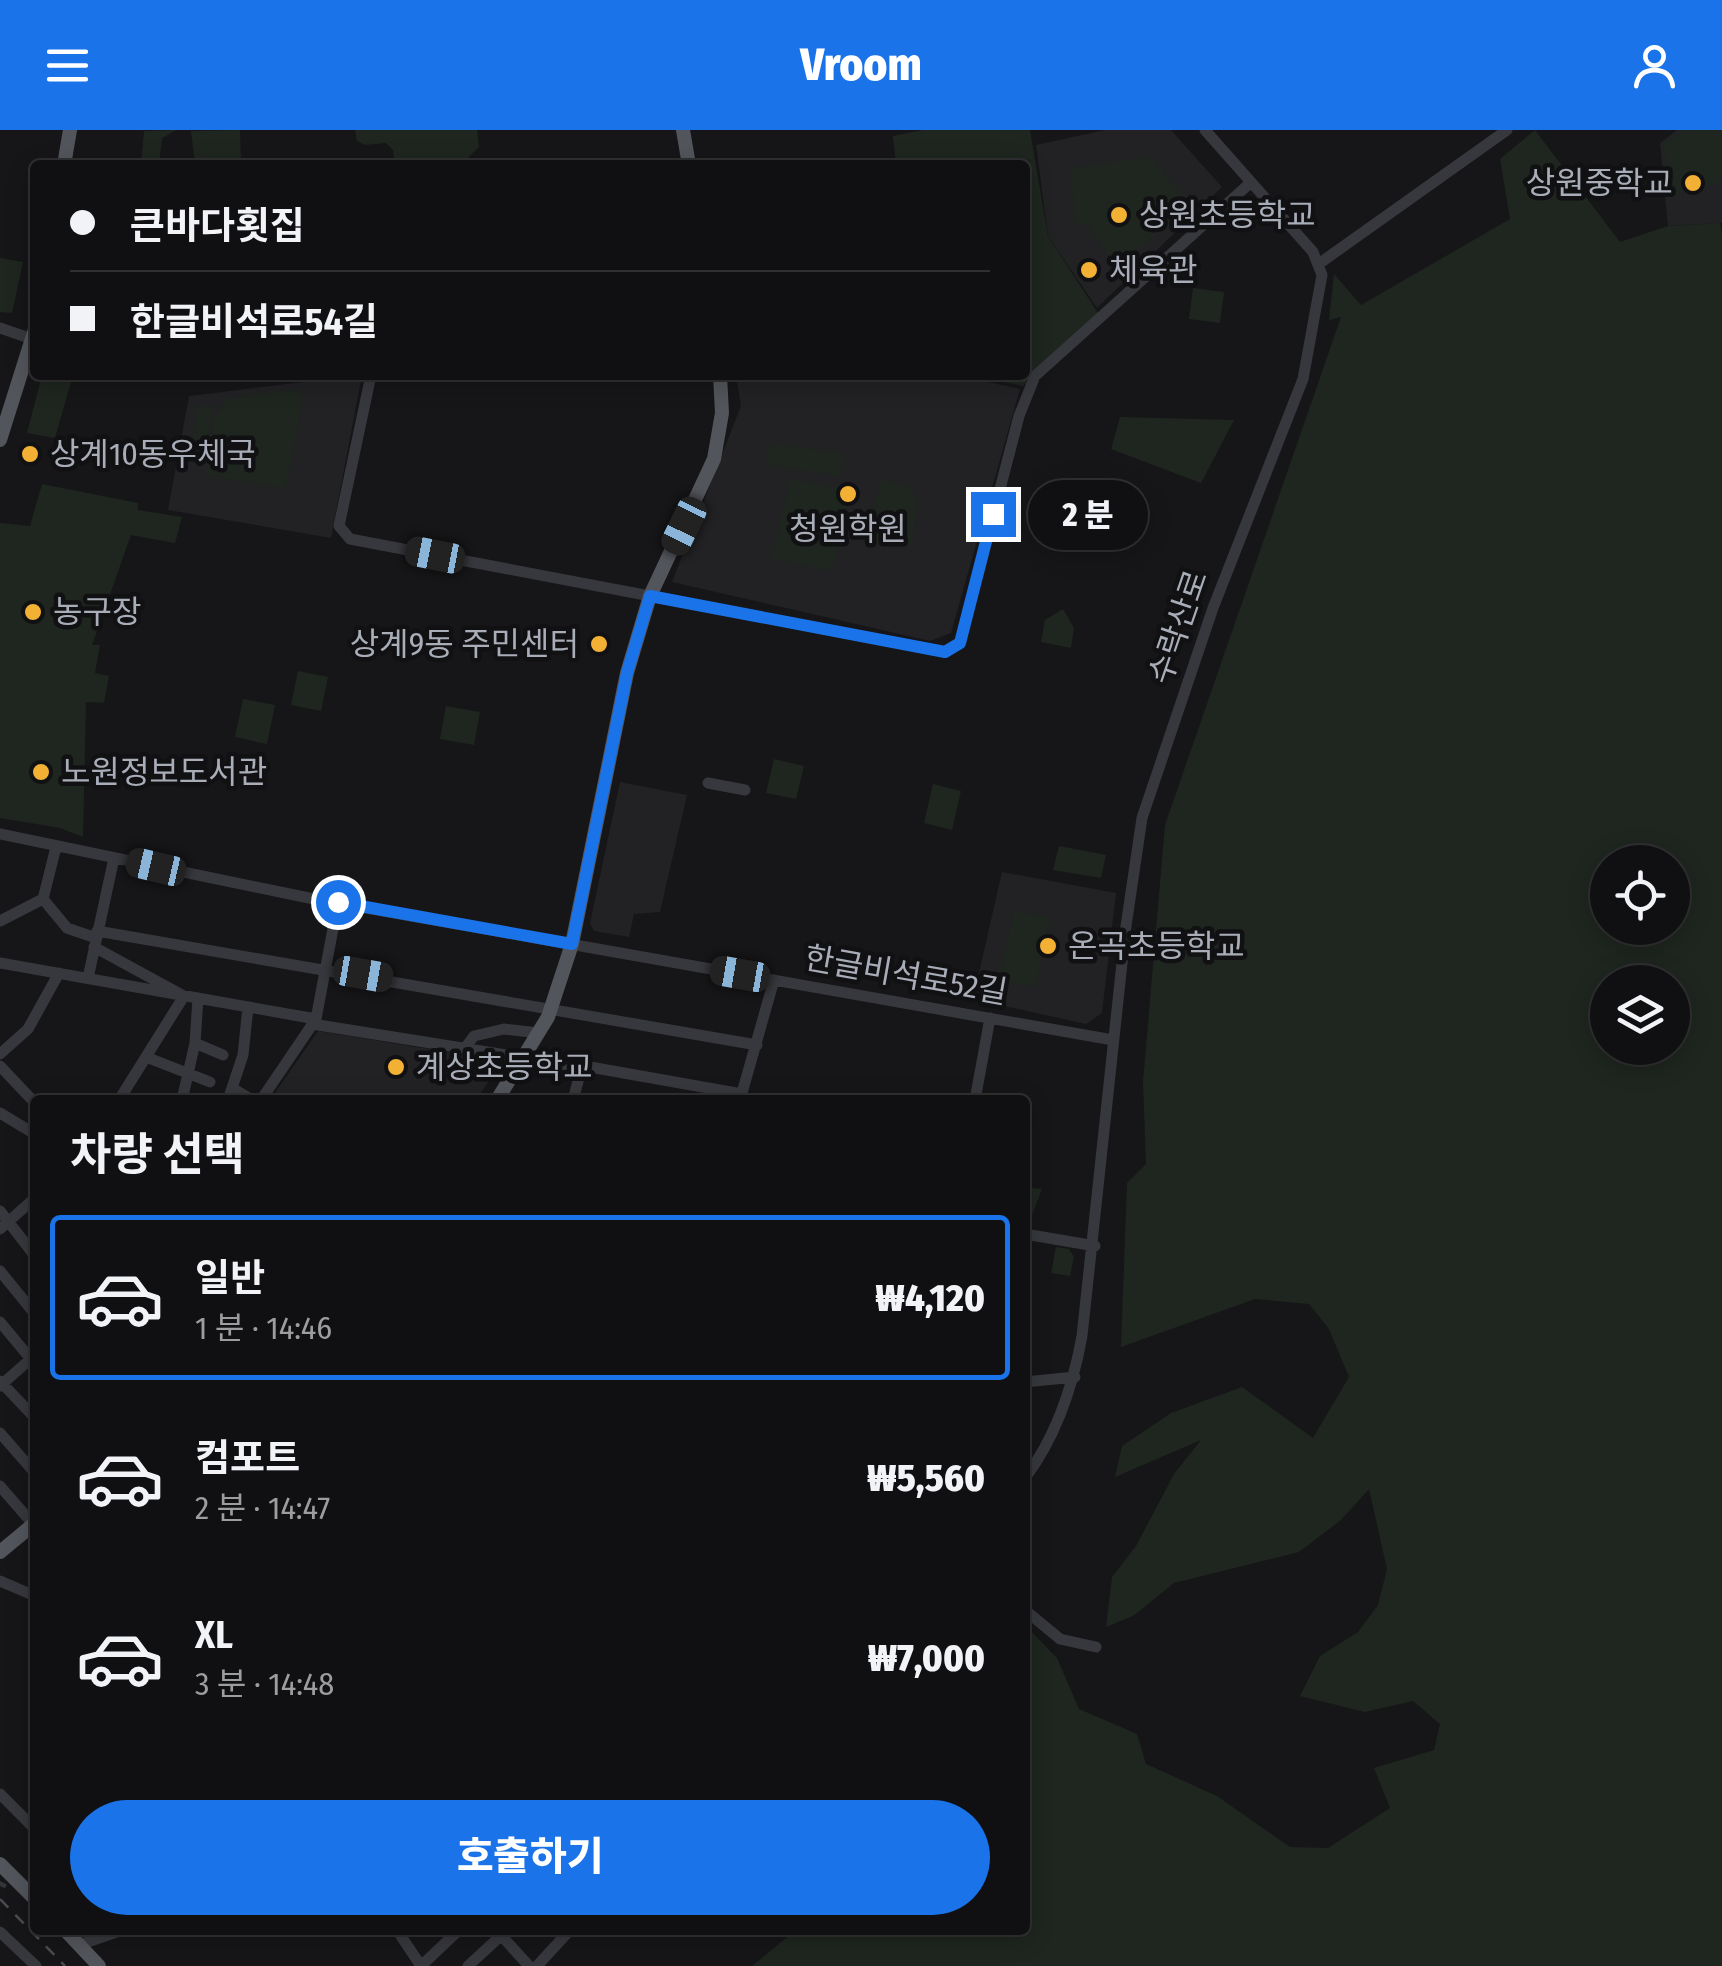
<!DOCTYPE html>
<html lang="ko">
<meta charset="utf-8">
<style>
body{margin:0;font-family:"Fira Sans Condensed","Noto Sans KR",sans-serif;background:#1e1e20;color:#f1f3f6;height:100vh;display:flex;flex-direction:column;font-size:38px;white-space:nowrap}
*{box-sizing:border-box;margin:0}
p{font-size:32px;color:#9c9d9f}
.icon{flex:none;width:55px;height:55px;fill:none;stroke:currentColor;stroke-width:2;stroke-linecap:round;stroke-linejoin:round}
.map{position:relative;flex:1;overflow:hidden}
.details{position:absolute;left:30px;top:965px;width:1000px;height:840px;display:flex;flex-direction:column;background:#101012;border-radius:10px;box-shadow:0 5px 25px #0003,0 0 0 2px #303032}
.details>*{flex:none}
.guide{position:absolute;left:30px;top:30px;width:1000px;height:220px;border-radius:10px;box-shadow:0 5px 25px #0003,0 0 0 2px #303032;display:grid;align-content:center;height:220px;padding:0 40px;background:#101012}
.tools{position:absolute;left:1590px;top:715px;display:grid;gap:20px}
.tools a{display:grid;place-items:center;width:100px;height:100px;border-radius:50%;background:#101012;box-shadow:0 5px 25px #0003,0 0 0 2px #303032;font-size:50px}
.end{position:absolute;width:45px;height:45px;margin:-22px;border:12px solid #1a73e8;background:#fff;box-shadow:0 0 0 5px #fff}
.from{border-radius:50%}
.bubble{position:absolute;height:70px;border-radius:35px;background:#101012;box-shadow:0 5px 25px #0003,0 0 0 2px #303032;font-size:32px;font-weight:800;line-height:70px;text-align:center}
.car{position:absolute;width:30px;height:60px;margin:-30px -15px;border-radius:12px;box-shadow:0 0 8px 2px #0007;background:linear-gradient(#222 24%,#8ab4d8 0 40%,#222 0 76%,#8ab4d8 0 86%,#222 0)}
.guide b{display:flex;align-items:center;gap:35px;height:95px;font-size:38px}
.guide b+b{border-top:2px solid #303032}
.guide i{width:25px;height:25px;background:#f1f3f6}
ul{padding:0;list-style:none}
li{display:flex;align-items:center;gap:30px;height:165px;margin:0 20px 15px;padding:0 20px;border:5px solid transparent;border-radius:10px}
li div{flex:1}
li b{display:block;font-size:38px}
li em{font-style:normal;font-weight:800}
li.active{border-color:#1a73e8}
li>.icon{width:90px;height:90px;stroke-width:1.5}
h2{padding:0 40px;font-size:45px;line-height:120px}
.cta{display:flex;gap:20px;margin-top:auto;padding:20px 40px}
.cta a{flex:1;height:115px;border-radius:60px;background:#1a73e8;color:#fff;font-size:40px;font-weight:800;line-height:115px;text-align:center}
header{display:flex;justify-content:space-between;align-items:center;height:130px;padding:0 40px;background:#1a73e8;color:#fff;font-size:45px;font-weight:800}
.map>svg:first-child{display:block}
</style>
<header><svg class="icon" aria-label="menu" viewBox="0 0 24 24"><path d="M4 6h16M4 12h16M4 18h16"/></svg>Vroom<svg class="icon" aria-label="person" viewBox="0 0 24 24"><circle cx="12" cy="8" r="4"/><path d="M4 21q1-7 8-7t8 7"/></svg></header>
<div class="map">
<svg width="1722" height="1836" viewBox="0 0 1722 1836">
<rect width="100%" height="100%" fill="#161618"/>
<path fill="#222225" d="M1105,0h66l51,57 -125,121 -49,-72 -12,-91z
M1677,0h45v93l-54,3 -8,-83z
M362,245l-31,163 -163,-28 21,-114z
M736,245h219l65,14 -69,244 -21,8 -258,-59 69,-176z
M620,652l67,13 -27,117 -26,2 -5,23 -35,-6 -4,-8z
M1002,742l114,21 -14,120 -16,11 -113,-25z
M318,901l184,30 -26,39h-206z"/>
<path fill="#1e261f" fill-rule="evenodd" d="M176,0l-14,8 -3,27h-18l3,-34z
M240,0l1,29 -46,6 -4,-34z
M355,0h122l2,17 -10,10 1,8h-75l-2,-15 -7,-7 -21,2 -8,-4z
M923,0h107l18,106 50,77 -75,73 -52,-11h54v-210h-129l-3,-29z
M1535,0l85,112 48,-16 52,-3 2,11v1732h-970l44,-36h229v-305l32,33 22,51 58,25 9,30 71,32 73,51 38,1 62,-40 -16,-40 60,-18 6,-26 -27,-23 -48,11 -65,-16 20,-40 38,-24 20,-27 9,-36 -18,-80 -28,31 -42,32 -125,31 -41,33 -27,11 6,-50 24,-31 38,-72 27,-34 -86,37 7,-31 49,-33 71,-26 71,51 36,-61 -20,-48 -20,-25 -54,-5 -134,48 6,-164 19,-19 -3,-82 22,-257 176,-508 -12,3 5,-46 27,31 149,-86 -10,-60zM1608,732h64v66h-64zM1608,852h64v66h-64z
M1684,0h38v51l-49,16 -10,-54z
M1150,27l41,46 -75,65 -26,-41 -16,-5 -3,-54z
M0,128l23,4 -11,51 -12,-1z
M1193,158l31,4 -4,31 -31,-4z
M42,245h31l-18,63 -28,-5z
M292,259l11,8 -17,91 -81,-13 10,-60 12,-16z
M198,276h15l-9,53 -15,-1z
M1120,287l114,3 -33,63 -90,-34z
M772,313l71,11 -3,22 -75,-12z
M790,349l61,11 -19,81 -60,-12z
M881,350l29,6 8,15 -7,45 -35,-5 -9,-8z
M42,354l96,19v7l44,7 -7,26 -44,-8 -39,110h8l-5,28 14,3 -5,27 -18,-1 -3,135 -23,-9 -60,-10v-295l30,3z
M1063,479l11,19 -3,20 -30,-6 4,-22z
M298,541l30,6 -7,34 -30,-6z
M243,569l32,6 -8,39 -32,-7z
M446,576l34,6 -6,33 -34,-6z
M774,629l30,7 -8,33 -30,-6z
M933,654l28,7 -9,39 -28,-7z
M1059,716l47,9 -5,23 -48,-8z
M1014,780l36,8 -14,69 -37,-7z
M1025,1057l17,2 -11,29 -6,-1z
M1056,1117l13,2 5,8 -4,19 -19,-3z"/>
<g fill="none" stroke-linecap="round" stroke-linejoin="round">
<path stroke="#333438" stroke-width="11" stroke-dasharray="11 5.5" stroke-linecap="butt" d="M0,1756l2,-4"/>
<path stroke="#37383d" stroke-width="11" d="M1320,133l187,-133
M0,198l35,12
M371,245l-32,151 11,13 595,113 15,-9 59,-227 16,-40 214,-192
M708,653l37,7
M0,704l309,64 804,142
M43,769l24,29 29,10
M43,769l13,-52
M0,791l43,-22
M97,801l660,114
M94,817l90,49 -65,104
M0,833l316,56
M88,848l26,-120
M312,894l213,34 55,16 10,-7 152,27
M195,913l28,12
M465,918l9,-12 30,-7 35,4
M0,924l28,-25 31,-56
M146,927l64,25
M0,936l35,37
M232,958l20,12
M182,970l13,-57 3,-45
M228,970l15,-45 5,-48
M261,970l55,-81 22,-117
M573,970l7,-26
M740,970l34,-120
M975,970l15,-82
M0,983l35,21
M0,1081l35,45
M0,1099l35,-31
M1025,1104l70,12
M0,1141l35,43
M0,1192l35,42
M0,1251l35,37
M1025,1252l50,-5
M0,1256l34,-30
M0,1303l35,40
M1025,1348c31,-41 48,-92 57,-142l44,-410 16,-108 71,-210 90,-229 19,-104 -9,-23 -108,-122
M0,1356l33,38
M0,1451l35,15
M1025,1480l35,29 36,8
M0,1664l35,35
M397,1800l24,36 38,-36
M0,1802l36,34
M498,1802l31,34
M79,1815l43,-15
M468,1836l39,-36
M537,1836l33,-36"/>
<path stroke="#53555c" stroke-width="14" d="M683,0l6,35
M64,35l6,-35
M0,310l35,-111
M497,970l51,-83 24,-73 55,-271 23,-77 64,-137 8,-46 -2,-38
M0,1422l35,-29
M0,1734l35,35
M65,1800l34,36"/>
<path stroke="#4a4c52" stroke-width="2.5" stroke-dasharray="12 10" stroke-linecap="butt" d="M0,1769l65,67"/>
</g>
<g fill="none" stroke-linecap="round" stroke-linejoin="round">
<path stroke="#1a73e8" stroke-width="12" d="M338,772l234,42 55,-271 23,-77 295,56 15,-9 33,-129"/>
</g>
<g fill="#f2b134" stroke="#111113" stroke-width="4">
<circle cx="1693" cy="53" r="10"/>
<circle cx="1119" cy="85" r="10"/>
<circle cx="1089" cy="140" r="10"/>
<circle cx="30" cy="324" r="10"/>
<circle cx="848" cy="364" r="10"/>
<circle cx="33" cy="482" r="10"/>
<circle cx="599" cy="514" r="10"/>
<circle cx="41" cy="642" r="10"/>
<circle cx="1048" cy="816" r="10"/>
<circle cx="396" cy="937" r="10"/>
</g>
<g text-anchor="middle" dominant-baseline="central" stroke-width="9" stroke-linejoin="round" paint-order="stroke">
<g font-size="32" fill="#a8adb8" stroke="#111113" text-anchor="start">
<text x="1673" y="53" text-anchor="end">상원중학교</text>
<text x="1139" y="85">상원초등학교</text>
<text x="1109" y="140">체육관</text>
<text x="50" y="324">상계10동우체국</text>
<text x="848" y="399" text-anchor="middle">청원학원</text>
<text x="53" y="482">농구장</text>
<text x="579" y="514" text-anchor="end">상계9동 주민센터</text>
<text x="61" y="642">노원정보도서관</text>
<text x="1068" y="816">온곡초등학교</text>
<text x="416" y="937">계상초등학교</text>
</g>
<g font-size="32" fill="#a8adb8" stroke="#111113">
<text transform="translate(1178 497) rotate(-71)">수락산로</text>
<text transform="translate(906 845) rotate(10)">한글비석로52길</text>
</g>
</g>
</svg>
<div class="tools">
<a><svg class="icon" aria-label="locate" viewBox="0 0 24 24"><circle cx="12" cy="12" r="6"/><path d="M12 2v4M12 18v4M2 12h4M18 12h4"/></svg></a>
<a><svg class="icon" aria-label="layers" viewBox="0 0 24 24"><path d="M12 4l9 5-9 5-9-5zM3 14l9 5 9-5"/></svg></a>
</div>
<i class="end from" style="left:338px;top:772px"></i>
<i class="end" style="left:993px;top:384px"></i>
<div class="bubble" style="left:1028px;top:350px;width:120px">2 분</div>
<i class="car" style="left:684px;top:396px;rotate:206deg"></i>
<i class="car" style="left:435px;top:425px;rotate:281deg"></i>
<i class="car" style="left:156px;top:737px;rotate:283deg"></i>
<i class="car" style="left:363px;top:844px;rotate:100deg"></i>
<i class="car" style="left:740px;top:844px;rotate:280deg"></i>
<div class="guide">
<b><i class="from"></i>큰바다횟집</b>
<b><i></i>한글비석로54길</b>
</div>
<section class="details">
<h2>차량 선택</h2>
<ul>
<li class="active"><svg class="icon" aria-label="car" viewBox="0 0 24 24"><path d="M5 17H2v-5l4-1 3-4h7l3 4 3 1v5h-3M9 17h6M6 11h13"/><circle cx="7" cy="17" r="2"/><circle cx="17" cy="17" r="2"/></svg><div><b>일반</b><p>1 분 · 14:46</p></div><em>₩4,120</em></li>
<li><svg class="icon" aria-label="car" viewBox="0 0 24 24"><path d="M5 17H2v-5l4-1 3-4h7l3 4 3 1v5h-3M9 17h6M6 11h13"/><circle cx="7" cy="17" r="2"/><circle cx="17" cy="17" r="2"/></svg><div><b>컴포트</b><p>2 분 · 14:47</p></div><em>₩5,560</em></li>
<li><svg class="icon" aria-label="car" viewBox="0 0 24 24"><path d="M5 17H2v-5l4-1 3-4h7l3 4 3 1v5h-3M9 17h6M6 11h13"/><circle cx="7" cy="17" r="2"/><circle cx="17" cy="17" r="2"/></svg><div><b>XL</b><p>3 분 · 14:48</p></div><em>₩7,000</em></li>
</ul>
<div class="cta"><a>호출하기</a></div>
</section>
</div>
